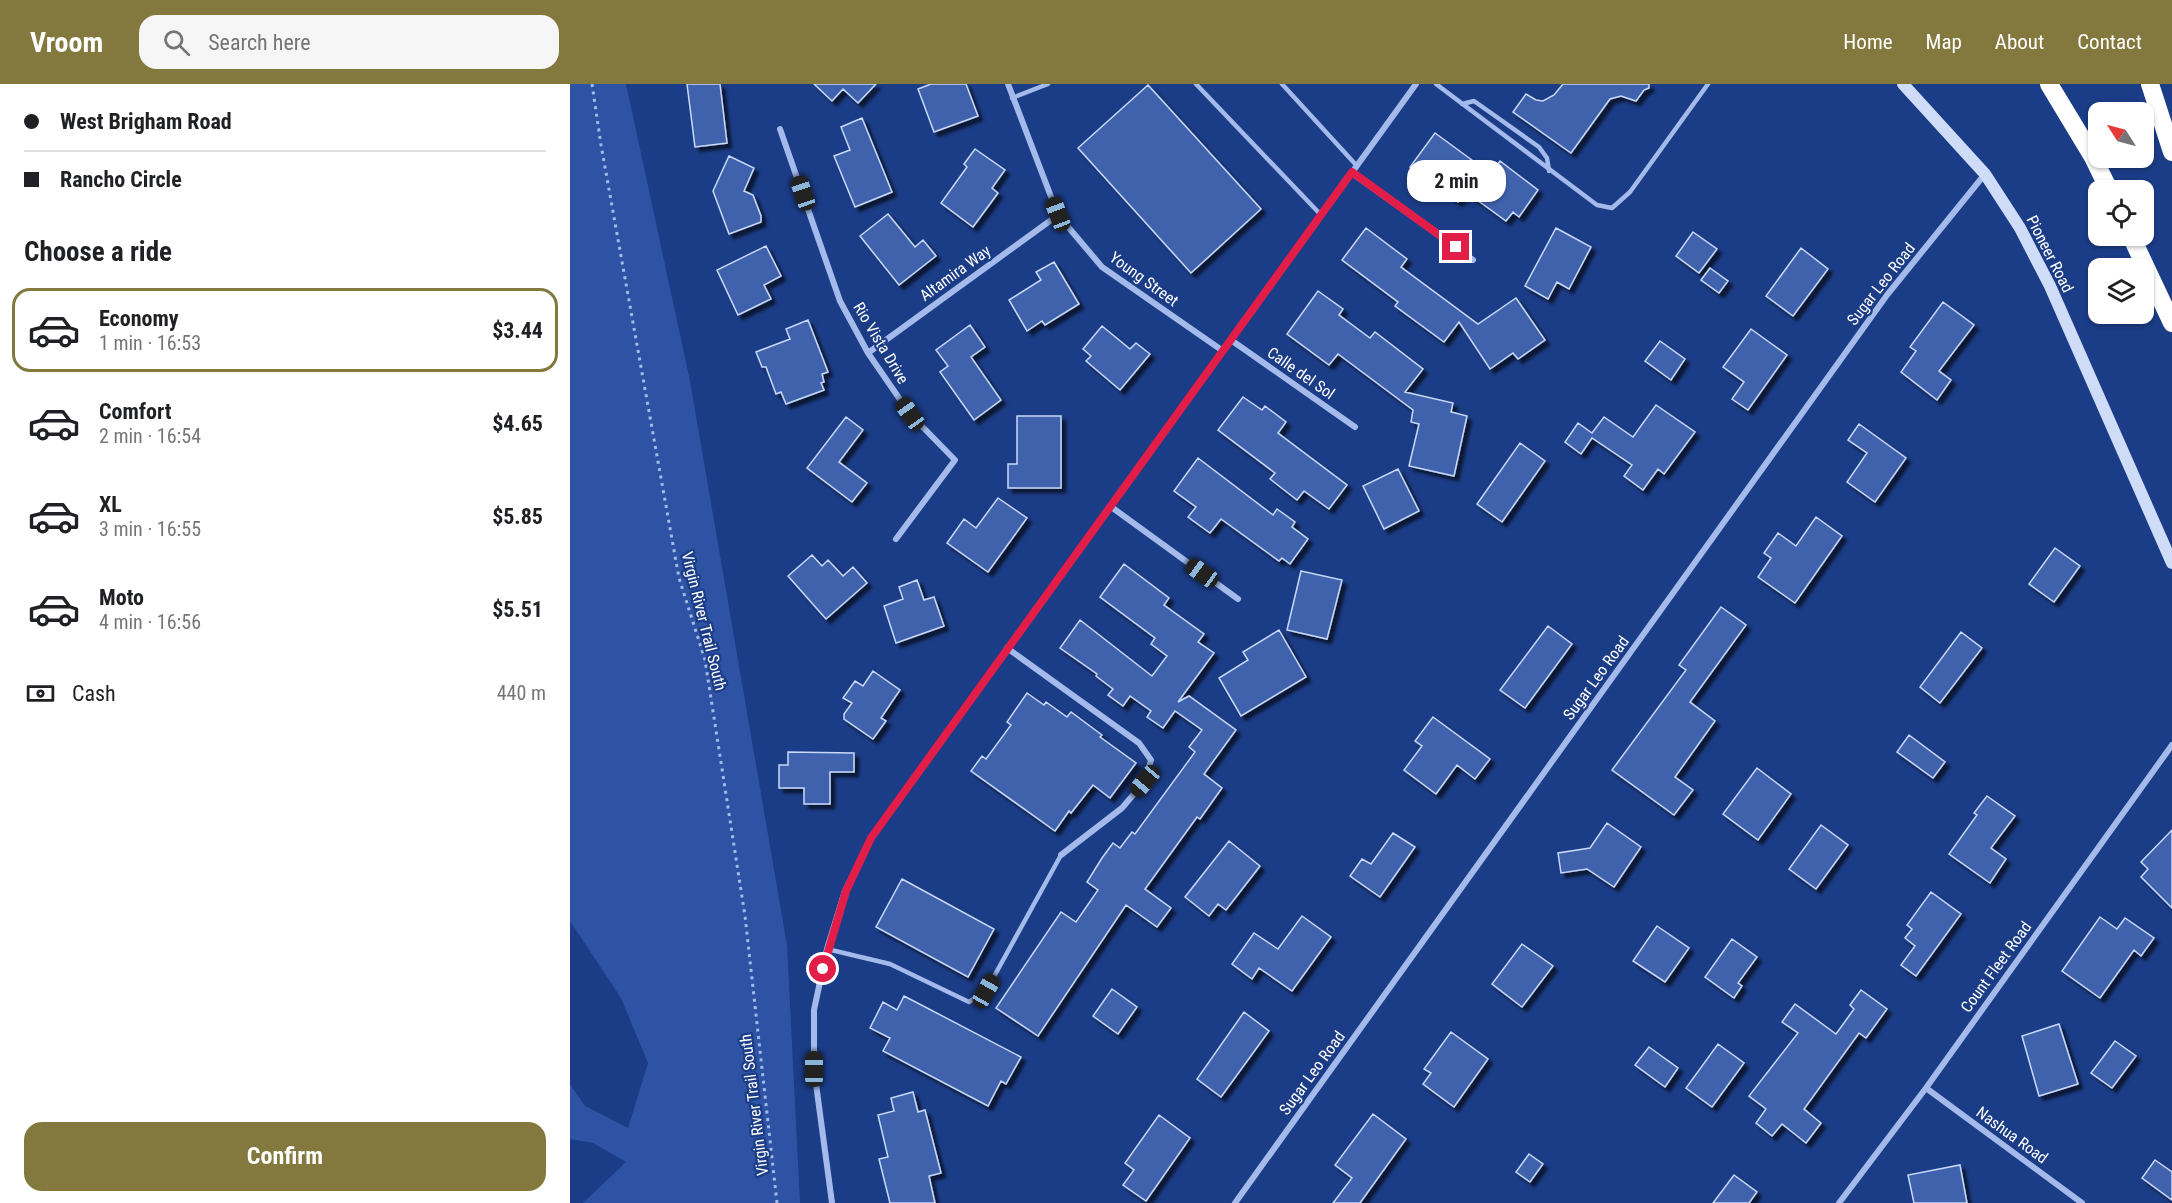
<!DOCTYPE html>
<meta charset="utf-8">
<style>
body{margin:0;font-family:"Roboto Condensed",sans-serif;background:#f6f6f6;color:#202124;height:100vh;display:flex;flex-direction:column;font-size:22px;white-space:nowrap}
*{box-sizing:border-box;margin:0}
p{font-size:20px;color:#757577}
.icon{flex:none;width:33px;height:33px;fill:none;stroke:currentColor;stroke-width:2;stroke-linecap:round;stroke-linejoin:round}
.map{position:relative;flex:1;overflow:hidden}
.sheet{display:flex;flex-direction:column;background:#fff;width:570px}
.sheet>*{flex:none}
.top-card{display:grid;align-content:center;height:132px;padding:0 24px;background:#fff}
.needle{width:39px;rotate:306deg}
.controls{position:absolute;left:1518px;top:18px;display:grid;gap:12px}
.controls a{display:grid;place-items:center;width:66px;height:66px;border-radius:12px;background:#fff;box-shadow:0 2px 4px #0004;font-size:30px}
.end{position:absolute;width:27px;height:27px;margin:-14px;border:8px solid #e11d48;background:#fff;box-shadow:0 0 0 3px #fff}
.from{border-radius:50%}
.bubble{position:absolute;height:42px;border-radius:18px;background:#fff;box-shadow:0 2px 4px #0004;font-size:20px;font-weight:700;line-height:42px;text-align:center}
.car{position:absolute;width:18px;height:36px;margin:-18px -9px;border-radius:8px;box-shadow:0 0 4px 2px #0007;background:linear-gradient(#222 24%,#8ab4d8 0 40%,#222 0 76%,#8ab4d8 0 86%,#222 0)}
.top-card b{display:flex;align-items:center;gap:21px;height:57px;font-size:22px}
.top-card b+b{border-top:2px solid #e0e0e0}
.top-card i{width:15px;height:15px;background:#202124}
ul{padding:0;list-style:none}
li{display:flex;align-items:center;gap:18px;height:84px;margin:0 12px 9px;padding:0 12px;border:3px solid transparent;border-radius:18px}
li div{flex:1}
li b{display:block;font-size:22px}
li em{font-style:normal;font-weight:700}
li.on{border-color:#83793f}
li>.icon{width:54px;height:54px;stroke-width:1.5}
h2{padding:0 24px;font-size:27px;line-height:72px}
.pay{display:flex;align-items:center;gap:15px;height:66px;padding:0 24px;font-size:22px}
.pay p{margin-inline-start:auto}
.button{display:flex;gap:12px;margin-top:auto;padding:12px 24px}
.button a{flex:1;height:69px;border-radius:18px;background:#83793f;color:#fff;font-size:24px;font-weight:700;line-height:69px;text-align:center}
header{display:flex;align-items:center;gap:36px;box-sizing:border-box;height:84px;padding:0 30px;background:#83793f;color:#fff}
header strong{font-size:28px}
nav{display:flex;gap:33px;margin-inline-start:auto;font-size:21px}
.search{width:420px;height:54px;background:#f6f6f6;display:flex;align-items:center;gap:15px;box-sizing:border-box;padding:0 21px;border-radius:18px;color:#757577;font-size:22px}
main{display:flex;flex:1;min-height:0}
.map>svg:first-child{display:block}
</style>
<header>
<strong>Vroom</strong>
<div class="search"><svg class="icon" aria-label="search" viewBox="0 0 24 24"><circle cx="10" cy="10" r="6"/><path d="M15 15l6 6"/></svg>Search here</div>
<nav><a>Home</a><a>Map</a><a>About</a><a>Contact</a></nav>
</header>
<main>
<section class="sheet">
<div class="top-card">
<b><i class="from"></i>West Brigham Road</b>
<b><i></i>Rancho Circle</b>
</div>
<h2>Choose a ride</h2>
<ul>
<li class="on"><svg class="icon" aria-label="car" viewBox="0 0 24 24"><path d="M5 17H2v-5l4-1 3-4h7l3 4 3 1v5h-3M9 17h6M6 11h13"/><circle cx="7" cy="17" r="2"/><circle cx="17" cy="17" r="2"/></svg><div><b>Economy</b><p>1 min · 16:53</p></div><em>$3.44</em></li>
<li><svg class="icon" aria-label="car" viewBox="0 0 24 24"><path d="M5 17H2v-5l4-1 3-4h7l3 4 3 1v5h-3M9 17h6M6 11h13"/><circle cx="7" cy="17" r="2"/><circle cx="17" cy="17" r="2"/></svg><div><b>Comfort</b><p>2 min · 16:54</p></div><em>$4.65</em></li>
<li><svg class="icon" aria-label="car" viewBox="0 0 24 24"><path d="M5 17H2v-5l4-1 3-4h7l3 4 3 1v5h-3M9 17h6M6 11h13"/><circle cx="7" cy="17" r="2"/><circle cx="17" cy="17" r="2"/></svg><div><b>XL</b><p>3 min · 16:55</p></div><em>$5.85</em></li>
<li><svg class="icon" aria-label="car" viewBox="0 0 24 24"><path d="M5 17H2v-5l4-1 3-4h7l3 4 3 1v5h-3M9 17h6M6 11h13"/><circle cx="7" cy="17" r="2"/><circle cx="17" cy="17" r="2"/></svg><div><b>Moto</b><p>4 min · 16:56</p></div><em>$5.51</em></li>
</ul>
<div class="pay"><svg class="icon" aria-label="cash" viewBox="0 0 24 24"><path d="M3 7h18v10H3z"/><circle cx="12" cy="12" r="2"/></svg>Cash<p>440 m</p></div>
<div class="button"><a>Confirm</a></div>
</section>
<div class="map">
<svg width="1602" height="1119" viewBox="0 0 1602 1119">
<defs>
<filter id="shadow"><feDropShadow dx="4.5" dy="4.5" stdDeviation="1.5" flood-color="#0009"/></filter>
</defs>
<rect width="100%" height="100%" fill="#1b3c86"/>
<path fill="#2f53a4" d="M0,0h56l64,297 97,564 13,258h-217l43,-41 -33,-19 -23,-4v-55l15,22 43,22 20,-65 -27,-65 -51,-77z"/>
<path fill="#3f62ad" stroke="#c8d8f8" stroke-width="1.5" filter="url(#shadow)" d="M117,0h33l7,59 -32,4z
M244,0h62l-18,19 -15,-14 -11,12z
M361,0h35l12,32 -44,16 -16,-43z
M993,0h86v4l-5,2 -8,11 -15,-5 -11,3 -39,54 -58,-41 13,-18 10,6 7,1 11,-6z
M578,1l113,124 -70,64 -113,-125z
M292,34l30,74 -37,15 -21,-51 16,-6 -9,-23z
M865,49l56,41 9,-13 38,29 -19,27 -6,-5 -7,9 -40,-29 -8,10 -48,-35z
M405,65l30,21 -13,18 6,5 -25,34 -32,-24 26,-36 -3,-3z
M159,72l25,12 -10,23 9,4 8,21v6l-32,12 -16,-43z
M318,130l27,33 8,-7 13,16 -37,29 -39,-49z
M796,144l41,31 -6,8 77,57 38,-26 29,42 -27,19 -5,-6 -23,16 -31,-47 -15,20 -49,-36 3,-4 -56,-42z
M986,144l35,19 -22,42 -12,-7 -9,17 -23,-13z
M1123,148l24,17 -18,24 -23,-17z
M196,162l15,30 -17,9 7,14 -33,16 -21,-45z
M1231,164l27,21 -35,47 -27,-20z
M484,178l25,42 -34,21 -3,-4 -15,10 -18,-31 32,-20 -5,-8z
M1140,184l18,13 -9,12 -18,-13z
M748,207l25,18 -4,6 31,23 5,-6 48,37 -18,23 48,11 -2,9 16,4 -13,60 -45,-10 10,-42 -8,-2 2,-12 -75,-56 -9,11 -42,-31z
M1373,218l31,23 -35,46 12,9 -14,20 -36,-28 15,-21 -6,-4z
M238,236l20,52 -6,2 2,8 -3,1 3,7 -38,14 -5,-12 -5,2 -10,-27h-4l-6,-15 34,-13 -4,-10z
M400,241l15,22 -14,10 30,43 -27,20 -34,-48 8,-6 -12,-16z
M532,242l28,23 6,-6 14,11 -30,36 -34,-29 5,-5 -8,-7z
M1181,245l36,26 -39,55 -16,-11 12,-17 -21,-15z
M1090,257l25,18 -14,21 -26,-19z
M673,313l19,13 3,-4 21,16 -8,11 69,52 -18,24 -25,-18 -7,9 -27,-21 5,-6 -57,-43z
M1086,321l39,27 -31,42 -6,-5 -15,21 -19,-14 8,-11 -40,-27 -11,16 -16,-12 13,-19 14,10 12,-16 29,20z
M447,332h44v72h-53v-24h9z
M276,333l17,13 -24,32 28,21 -15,19 -45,-34z
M1289,340l47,34 -31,44 -28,-20 20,-29 -19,-13z
M950,359l25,18 -43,61 -25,-18z
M628,374l75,57 4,-6 18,13 -3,5 16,12 -18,25 -8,-6 -3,3 -58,-42 -11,14 -22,-16 8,-10 -22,-16z
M828,385l21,42 -35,18 -21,-43z
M428,414l29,20 -39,54 -41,-29 17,-24 12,9z
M1246,433l26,19 -47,67 -37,-26 13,-19 -7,-5 14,-20 18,13z
M1485,464l25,18 -26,36 -25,-18z
M242,471l10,11 6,-6 15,16 10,-9 14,16 -41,36 -38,-43z
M554,480l45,34 -5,7 40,29 -6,8 16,11 -36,49 11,-6 47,34 -32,44 18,14 -22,31 -3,-2 -52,72 26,19 -14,19 -31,-22 -88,131 -42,-28 65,-96 15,10 22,-32 -11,-8 15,-24 11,-15 7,5 12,-16 3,2 60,-82 -6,-5 13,-17 -27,-19 -12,17 -16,-11 4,-6 -21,-15 -7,10 -15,-11 5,-6 -17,-13 1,-2 -37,-26 20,-28 72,56 15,-20 -16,-12 4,-6 -55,-41z
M731,487l41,9 -15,59 -40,-9z
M347,496l7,20 10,-3 10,29 -48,17 -12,-37 19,-7 -4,-12z
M1151,523l25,18 -56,77 25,19 -40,56 18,13 -19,25 -62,-45 74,-100 -7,-5z
M978,542l24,18 -47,64 -25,-18z
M709,546l27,47 -65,39 -22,-38 29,-18 -5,-8z
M1391,548l21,16 -42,55 -20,-16z
M303,587l27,19 -19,28 5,3 -13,18 -29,-20v-5l8,-11 -9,-5 12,-17 8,5z
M457,609l17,12 2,-3 21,15 4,-5 31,23 -2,2 36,26 -26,35 -17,-13 -22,28 -2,-2 -14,20 -84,-60 11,-15 4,3 25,-34 -4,-3z
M863,633l57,42 -15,20 -18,-14 -21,29 -32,-24 18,-24 -7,-5z
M1339,651l36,27 -12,16 -36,-26z
M218,668l66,1v19h-24v32h-26v-16h-25v-23h9z
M1187,684l34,26 -33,46 -35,-26z
M1417,712l28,20 -24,32 15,11 -16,24 -41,-29 28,-39 -3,-2z
M1037,739l34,24 -27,40 -27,-18 -26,4 -3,-20 32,-5z
M1251,741l27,20 -32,44 -27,-20z
M1602,746v78l-31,-31 7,-8 -7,-7z
M823,749l22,14 -35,50 -30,-21 12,-17 9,5z
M659,757l31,25 -34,44 -8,-6 -9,12 -24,-19z
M332,795l92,50 -26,48 -92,-50z
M1361,808l30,22 -45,62 -15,-11 14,-19 -10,-8 7,-9 -5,-4z
M732,832l29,21 -39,54 -33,-23 -7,11 -20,-15 22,-31 24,16z
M1530,833l17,12 8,-11 29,20 -13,18 -7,-6 -34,48 -38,-27z
M1087,842l32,22 -24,34 -32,-21z
M1162,855l25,18 -19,26 4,3 -8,12 -29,-21z
M952,860l31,22 -31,41 -30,-23z
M542,905l25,18 -19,27 -25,-18z
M1291,906l26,19 -21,29 -7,-5 -55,76 17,14 -15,20 -24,-19 -10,12 -16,-13 10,-14 -17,-13 49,-63 -16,-11 13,-18 41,30 18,-25 -4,-4z
M334,912l117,61 -15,27 -5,-3 -13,25 -105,-55 7,-13 -20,-10 13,-26 14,8z
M674,928l25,19 -48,66 -24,-18z
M1489,940l19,60 -39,12 -17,-60z
M881,948l37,27 -34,48 -31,-23 8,-11 -7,-4z
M1545,957l21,15 -24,32 -21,-15z
M1148,960l26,19 -32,44 -26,-19z
M1079,963l29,21 -13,19 -30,-22z
M343,1008l5,20 7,-2 16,63 -12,3 6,27h-45l-11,-44 9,-2 -10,-42 16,-4 -3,-13z
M803,1030l33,25 -46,64h-27l19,-25 -17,-13z
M589,1031l31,23 -44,63 -23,-16 11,-15 -9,-7z
M959,1070l14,10 -13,18 -14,-10z
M1585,1076l17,12v28l-30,-22z
M1390,1081l7,38h-53l-6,-28z
M1164,1091l23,17 -8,11h-36z"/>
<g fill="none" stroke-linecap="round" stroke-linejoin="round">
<path stroke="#a3baeb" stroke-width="3" stroke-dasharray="3 4.5" stroke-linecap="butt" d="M22,0l9,61 78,433 26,82 40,256 32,287"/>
<path stroke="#a3baeb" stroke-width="4.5" d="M626,0l125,131
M712,0l75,82
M866,0l161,121 15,3 18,-16 78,-108
M442,14l36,-14
M892,20l12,-3 65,46 8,11 2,13
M257,865l63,15 79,38 17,-11 75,-136"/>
<path stroke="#a3baeb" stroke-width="6" d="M438,0l50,131 44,52 121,84
M210,45l60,172 28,52 42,61 45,46 -59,79
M782,89l121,87
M661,256l124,87
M298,269l190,-138
M540,422l128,93
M437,564l132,95 12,17 -6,21 -23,27 -61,47
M1356,1004l156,115
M262,1119l-18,-134v-59l13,-61 18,-58 26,-53 545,-754
M665,1119l652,-908 98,-121
M1269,1119l87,-115 246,-343"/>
<path stroke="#cfdcf8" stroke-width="12" d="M1333,0l82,90 35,54 30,58 122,277"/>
<path stroke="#fff" stroke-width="18" d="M1479,0l44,73 16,33
M1580,0l22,68
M1561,152l41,87"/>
</g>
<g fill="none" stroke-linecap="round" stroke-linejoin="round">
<path stroke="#e11d48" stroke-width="8" d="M253,885l23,-78 25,-53 481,-666 104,75"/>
</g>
<g text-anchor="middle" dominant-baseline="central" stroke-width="4.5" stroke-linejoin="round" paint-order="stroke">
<g font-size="16" fill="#fff" stroke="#1b3c86">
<text transform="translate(1480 170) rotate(63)">Pioneer Road</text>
<text transform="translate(385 189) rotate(-36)">Altamira Way</text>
<text transform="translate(574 195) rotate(36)">Young Street</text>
<text transform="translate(1311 200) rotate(-52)">Sugar Leo Road</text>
<text transform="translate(311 259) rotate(59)">Rio Vista Drive</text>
<text transform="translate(731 289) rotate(35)">Calle del Sol</text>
<text transform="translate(134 537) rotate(76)">Virgin River Trail South</text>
<text transform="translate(1026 594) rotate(-54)">Sugar Leo Road</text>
<text transform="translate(1426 883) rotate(-54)">Count Fleet Road</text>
<text transform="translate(742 989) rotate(-54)">Sugar Leo Road</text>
<text transform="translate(184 1021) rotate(-97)">Virgin River Trail South</text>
<text transform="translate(1442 1051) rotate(36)">Nashua Road</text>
</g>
</g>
</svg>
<div class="controls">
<a><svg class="needle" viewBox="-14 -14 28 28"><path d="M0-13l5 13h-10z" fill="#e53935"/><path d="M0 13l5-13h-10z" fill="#757577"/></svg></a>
<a><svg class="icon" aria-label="locate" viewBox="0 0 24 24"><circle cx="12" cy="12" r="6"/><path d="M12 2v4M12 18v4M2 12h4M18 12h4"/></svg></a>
<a><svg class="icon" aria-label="layers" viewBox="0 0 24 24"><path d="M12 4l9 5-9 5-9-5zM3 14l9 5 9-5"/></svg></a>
</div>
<i class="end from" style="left:253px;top:885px"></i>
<i class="end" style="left:886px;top:163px"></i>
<div class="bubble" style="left:837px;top:76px;width:99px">2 min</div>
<i class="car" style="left:233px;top:109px;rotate:341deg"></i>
<i class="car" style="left:488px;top:130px;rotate:339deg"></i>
<i class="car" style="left:340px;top:330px;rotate:325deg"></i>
<i class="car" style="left:632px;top:489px;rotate:306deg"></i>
<i class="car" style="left:575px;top:697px;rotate:220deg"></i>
<i class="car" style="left:416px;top:907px;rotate:29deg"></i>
<i class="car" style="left:244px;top:985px;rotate:0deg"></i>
</div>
</main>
